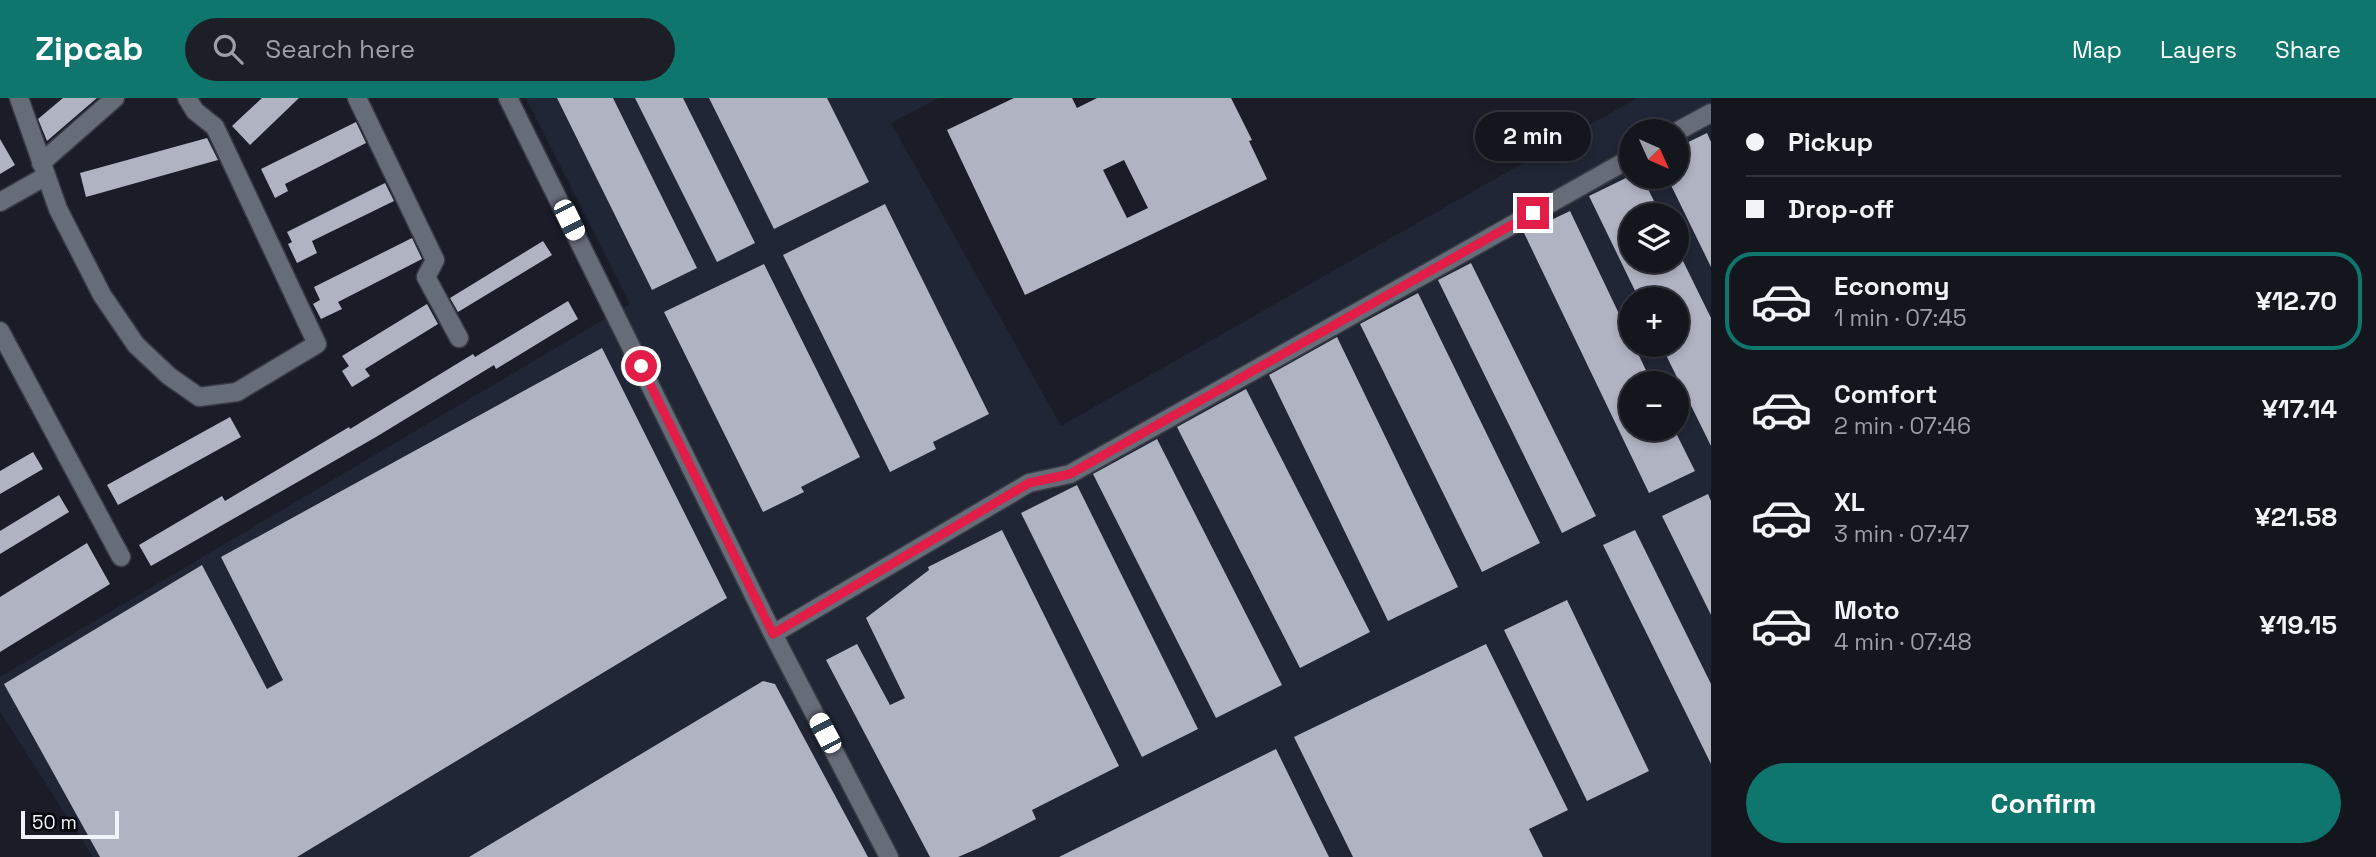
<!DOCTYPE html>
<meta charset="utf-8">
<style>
body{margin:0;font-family:"Space Grotesk",sans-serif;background:#1d1f27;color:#f1f3f6;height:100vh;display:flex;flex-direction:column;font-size:26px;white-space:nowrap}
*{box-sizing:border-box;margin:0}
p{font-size:23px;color:#9d9fa4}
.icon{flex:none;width:38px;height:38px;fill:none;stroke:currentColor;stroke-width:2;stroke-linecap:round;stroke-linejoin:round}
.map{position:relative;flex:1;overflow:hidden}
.details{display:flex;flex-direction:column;background:#14161e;width:665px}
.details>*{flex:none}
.top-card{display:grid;align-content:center;height:154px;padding:0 35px;background:#14161e}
.needle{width:46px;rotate:135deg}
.buttons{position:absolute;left:1619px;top:21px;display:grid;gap:14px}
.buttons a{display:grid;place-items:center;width:70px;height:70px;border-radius:50%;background:#14161e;box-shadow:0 4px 10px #0003,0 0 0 2px #33353c;font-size:35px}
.scale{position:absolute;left:21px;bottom:18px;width:98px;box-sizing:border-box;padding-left:7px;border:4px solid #f2f4fc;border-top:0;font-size:19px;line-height:24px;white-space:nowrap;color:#f2f4fc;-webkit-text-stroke:5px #07080c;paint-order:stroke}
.end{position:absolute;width:32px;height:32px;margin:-16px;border:9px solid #e11d48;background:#fff;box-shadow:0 0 0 4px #fff}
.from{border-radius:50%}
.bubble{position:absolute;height:49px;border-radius:24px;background:#14161e;box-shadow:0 4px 10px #0003,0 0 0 2px #33353c;font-size:23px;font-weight:700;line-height:49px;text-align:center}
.car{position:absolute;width:21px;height:42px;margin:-21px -10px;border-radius:9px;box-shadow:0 0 5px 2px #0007;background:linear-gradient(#fff 24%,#345 0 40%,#fff 0 76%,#345 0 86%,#fff 0)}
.top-card b{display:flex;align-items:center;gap:24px;height:66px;font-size:26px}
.top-card b+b{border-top:2px solid #33353c}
.top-card i{width:18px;height:18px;background:#f1f3f6}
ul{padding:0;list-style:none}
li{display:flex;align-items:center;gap:21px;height:98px;margin:0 14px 10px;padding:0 21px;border:4px solid transparent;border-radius:28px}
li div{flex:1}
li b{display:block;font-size:26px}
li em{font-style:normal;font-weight:700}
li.current{border-color:#0f766e}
li>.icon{width:63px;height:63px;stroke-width:1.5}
.primary-button{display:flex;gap:14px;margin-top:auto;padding:14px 35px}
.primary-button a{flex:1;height:80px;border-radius:42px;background:#0f766e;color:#fff;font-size:28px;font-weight:700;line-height:80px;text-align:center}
header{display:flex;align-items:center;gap:42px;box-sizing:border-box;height:98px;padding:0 35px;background:#0f766e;color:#fff}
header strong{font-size:33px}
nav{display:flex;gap:38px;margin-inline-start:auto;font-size:24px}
.search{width:490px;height:63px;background:#1d1f27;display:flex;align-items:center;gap:18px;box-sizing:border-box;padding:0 24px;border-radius:38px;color:#9d9fa4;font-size:26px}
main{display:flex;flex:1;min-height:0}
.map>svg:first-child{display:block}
</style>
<header>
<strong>Zipcab</strong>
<div class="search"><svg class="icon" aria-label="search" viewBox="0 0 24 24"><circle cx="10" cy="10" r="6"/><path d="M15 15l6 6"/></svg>Search here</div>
<nav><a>Map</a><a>Layers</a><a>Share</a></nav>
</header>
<main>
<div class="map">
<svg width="1711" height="759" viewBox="0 0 1711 759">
<rect width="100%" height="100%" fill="#1a1d28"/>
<path fill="#212636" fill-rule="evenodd" d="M526,0h413l-48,25 170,303 576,-328h74v759h-1618l-93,-145v-35l630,-373zM1631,33h45v46h-45zM1631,117h45v46h-45zM1631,201h45v46h-45zM1631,285h45v46h-45z"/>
<path fill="#afb3c2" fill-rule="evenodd" d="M63,0h34l-50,43 -9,-22z
M262,0h37l-49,47 -18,-19z
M557,0h56l84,170 -45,22z
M635,0h48l72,145 -38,19z
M709,0h118l42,84 -95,47z
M1014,0h58l5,10 20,-10h134l21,42 -3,1 18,38 -242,116 -78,-165zM1124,62l24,48 -21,10 -24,-48z
M356,24l10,21 -81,41 3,7 -13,7 -14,-29z
M1707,35l4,9v125l-44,-90h9v-29z
M207,40l11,22 -132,37 -6,-24z
M0,41l15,26 -15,9z
M1628,79h14l19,38h-30v46h52l28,57v128l-50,-101h15v-46h-37l-50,-103z
M385,85l9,18 -82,40 5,12 -20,10 -9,-19 4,-2 -5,-10z
M885,106l104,210 -56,28 3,7 -46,23 -107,-217z
M1570,113l61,128v6h3l18,38h-21v46h43l21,42 -46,22 -125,-260z
M412,140l10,21 -84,43 4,7 -21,10 -8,-15 7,-4 -6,-13z
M543,143l9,14 -94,57 -8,-14z
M1471,165l125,253 -34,17 -124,-253z
M764,166l96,193 -59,30 3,5 -41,20 -99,-200z
M1418,195l122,250 -58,29 -122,-248z
M568,203l10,18 -82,50 -2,-4 -118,72 -225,129 -12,-21 83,-49 3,5 124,-74 1,2 123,-75 2,3z
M427,206l11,20 -73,45 5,7 -18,11 -10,-16 7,-5 -7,-10z
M1337,239l121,250 -70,34 -119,-246z
M602,250l125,250 -430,259h-197l-96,-173 198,-119 65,124 16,-9 -62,-123z
M1246,291l124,243 -70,36 -123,-241z
M230,319l11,20 -123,68 -11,-20z
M1157,341l125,246 -66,33 -123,-244z
M33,354l10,17 -43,25v-23z
M1077,387l121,244 -56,28 -121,-244z
M1708,396l3,7v114l-49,-99z
M59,397l10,17 -69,42v-23z
M1002,432l117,236 -87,44 4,9 -57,29 -21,9h-28l-104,-197 31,-16 33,61 15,-7 -39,-80 63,-48 -1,-3z
M1635,432l76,154v80l-108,-219z
M87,445l23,41 -110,68v-55z
M1567,502l82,171 -62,30 -83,-171z
M1486,546l82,166 -39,19 14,28h-190l-59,-120z
M763,583l12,3 93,173h-399z
M1276,651l53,108h-270z"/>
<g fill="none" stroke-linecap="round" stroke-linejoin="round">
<g stroke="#393b45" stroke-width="21">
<path id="minor" d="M19,0l39,111 44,86 34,50 33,31 30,21 38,-5 80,-48 -102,-217 -20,-16 -8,-13
M357,0l78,162 -9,17 33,61
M508,0l265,536 116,223
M1676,34l35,-19
M41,65l74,-65
M0,104l46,-26
M0,233l121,226
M773,536l256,-151 41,-9 561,-316"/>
</g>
<use href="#minor" stroke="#676c79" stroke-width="18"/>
</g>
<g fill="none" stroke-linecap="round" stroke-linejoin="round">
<path stroke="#e11d48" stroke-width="9" d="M641,268l132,268 256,-151 41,-9 463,-261"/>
</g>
</svg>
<div class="buttons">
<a><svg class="needle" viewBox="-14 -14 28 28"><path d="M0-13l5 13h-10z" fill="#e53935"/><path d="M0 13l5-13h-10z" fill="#9d9fa4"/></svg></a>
<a><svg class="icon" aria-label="layers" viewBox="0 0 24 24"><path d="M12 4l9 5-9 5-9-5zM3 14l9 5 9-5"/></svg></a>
<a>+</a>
<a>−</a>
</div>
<div class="scale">50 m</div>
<i class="end from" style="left:641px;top:268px"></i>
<i class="end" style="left:1533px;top:115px"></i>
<div class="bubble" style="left:1475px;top:14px;width:116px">2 min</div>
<i class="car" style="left:569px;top:122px;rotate:154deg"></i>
<i class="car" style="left:825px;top:635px;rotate:332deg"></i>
</div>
<section class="details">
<div class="top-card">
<b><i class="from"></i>Pickup</b>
<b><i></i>Drop-off</b>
</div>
<ul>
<li class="current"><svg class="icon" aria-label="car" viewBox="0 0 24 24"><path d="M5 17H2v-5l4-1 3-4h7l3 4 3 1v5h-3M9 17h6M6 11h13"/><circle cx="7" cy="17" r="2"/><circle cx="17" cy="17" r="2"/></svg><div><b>Economy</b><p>1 min · 07:45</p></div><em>¥12.70</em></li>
<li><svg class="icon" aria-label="car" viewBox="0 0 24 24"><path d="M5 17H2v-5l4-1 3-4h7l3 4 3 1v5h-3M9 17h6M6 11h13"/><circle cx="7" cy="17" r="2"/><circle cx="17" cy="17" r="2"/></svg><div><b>Comfort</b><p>2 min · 07:46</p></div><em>¥17.14</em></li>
<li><svg class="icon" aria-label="car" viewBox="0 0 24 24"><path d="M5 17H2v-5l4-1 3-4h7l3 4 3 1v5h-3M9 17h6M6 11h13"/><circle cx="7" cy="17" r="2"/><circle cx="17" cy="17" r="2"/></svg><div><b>XL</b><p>3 min · 07:47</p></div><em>¥21.58</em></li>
<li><svg class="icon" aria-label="car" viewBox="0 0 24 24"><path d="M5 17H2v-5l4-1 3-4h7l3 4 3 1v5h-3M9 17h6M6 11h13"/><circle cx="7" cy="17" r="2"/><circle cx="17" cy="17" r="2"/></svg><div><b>Moto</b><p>4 min · 07:48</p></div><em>¥19.15</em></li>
</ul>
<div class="primary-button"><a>Confirm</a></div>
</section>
</main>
